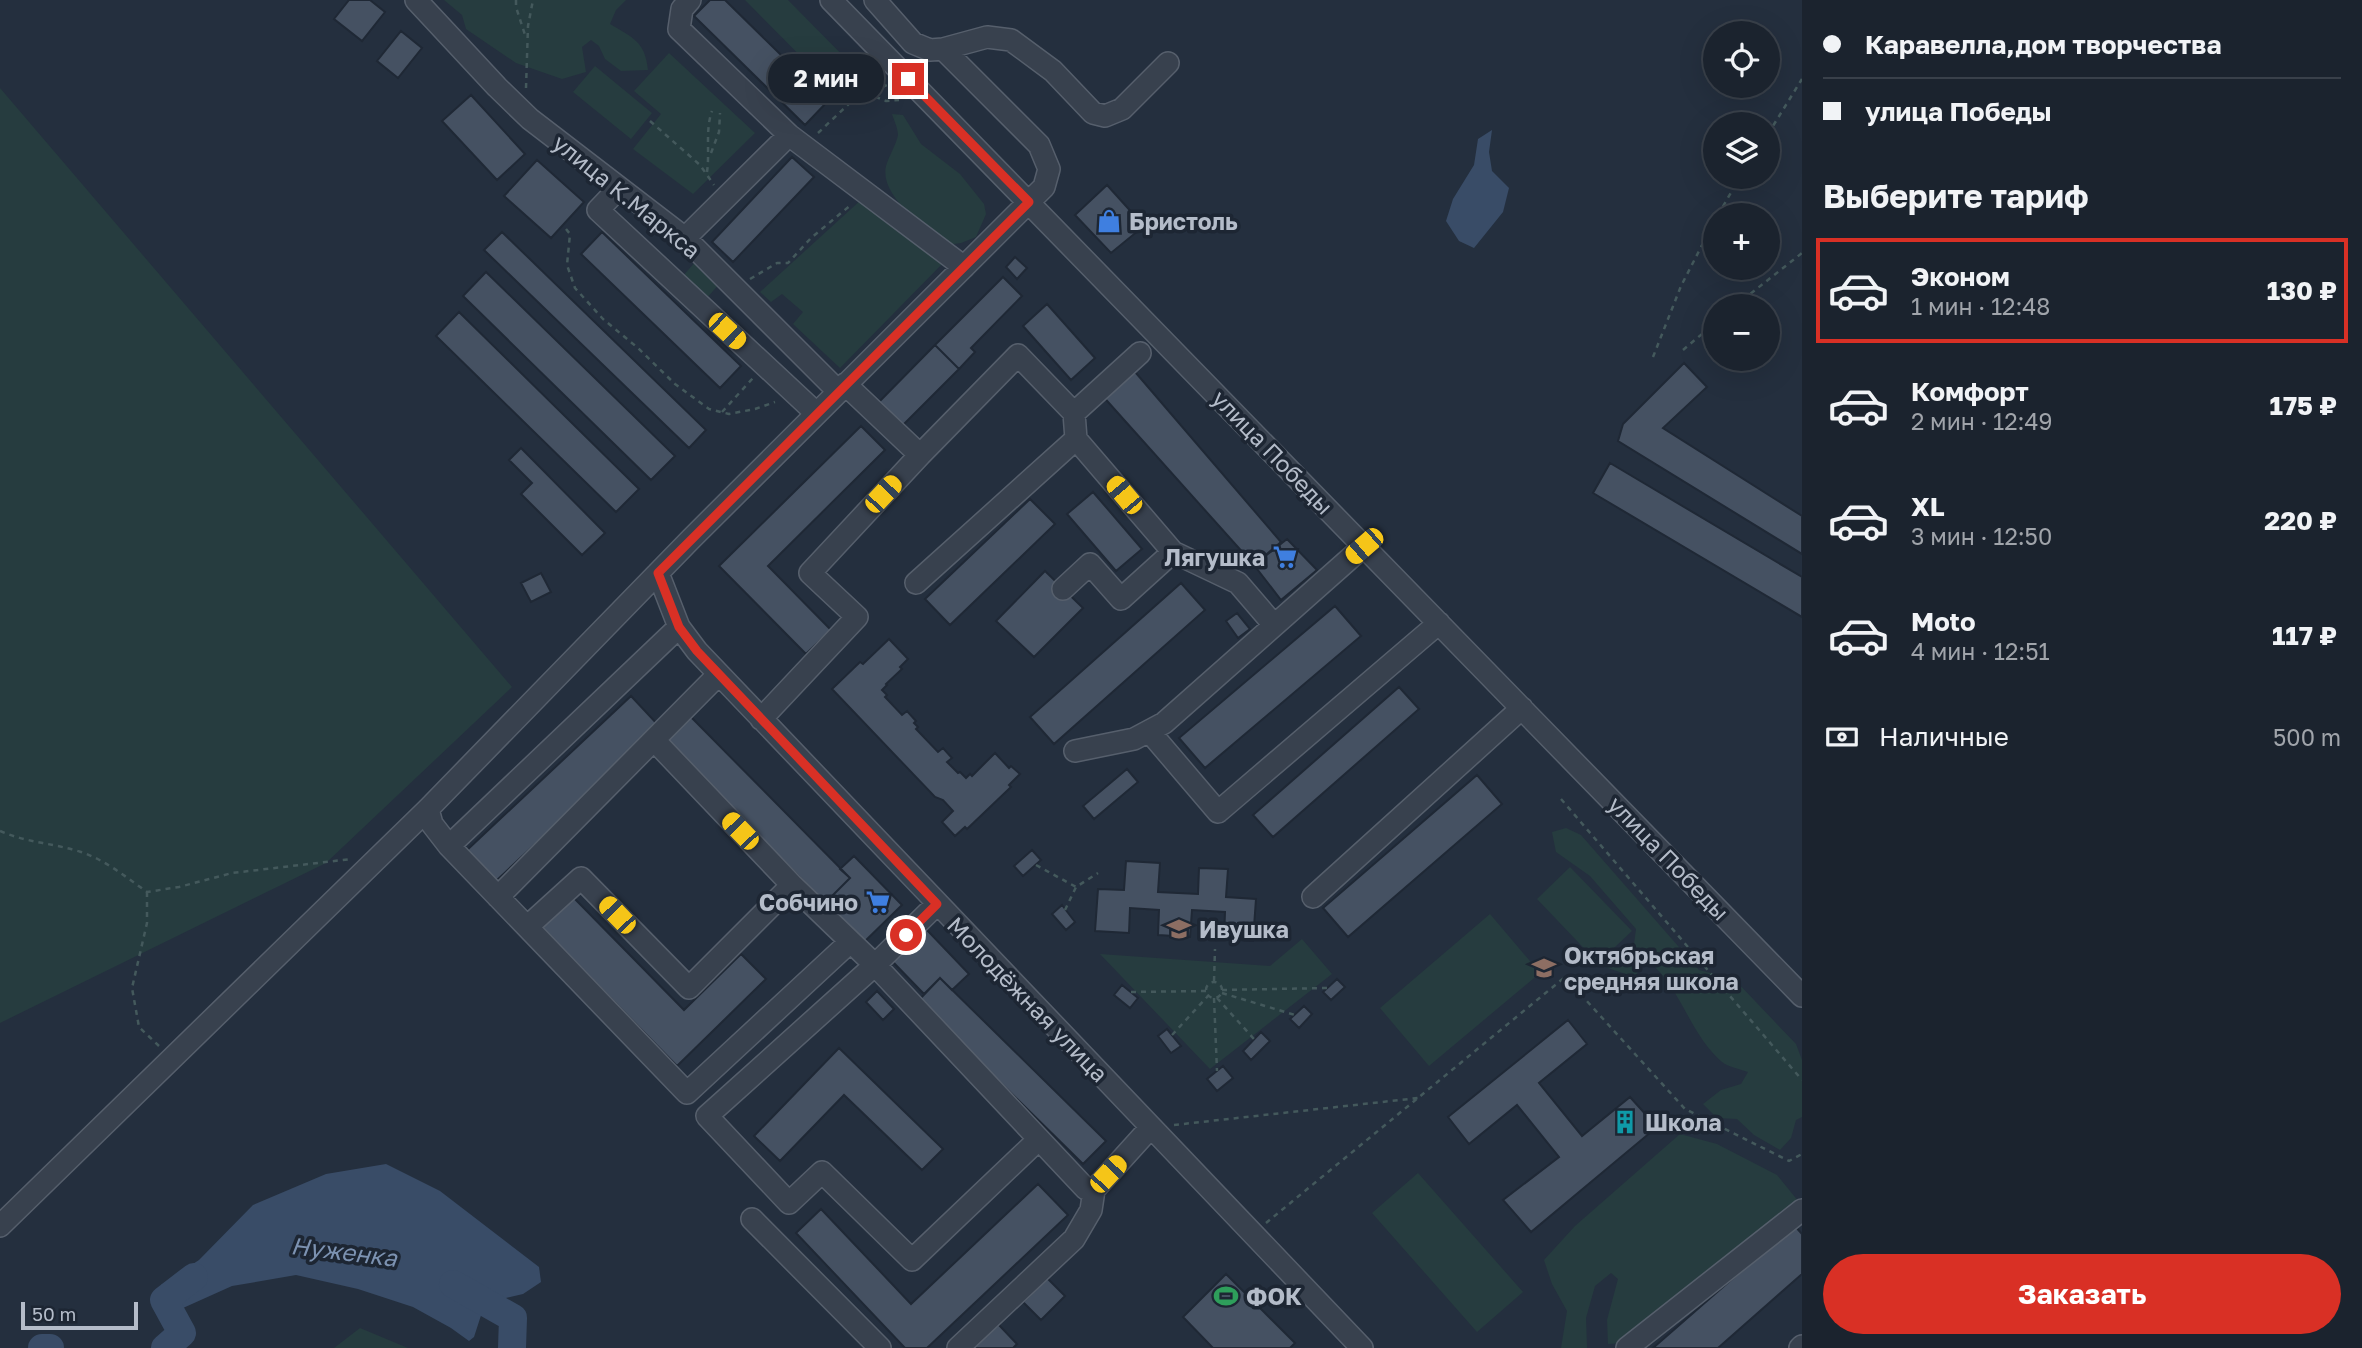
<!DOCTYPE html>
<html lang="ru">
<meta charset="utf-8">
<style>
body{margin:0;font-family:"Golos Text",sans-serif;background:#282f3a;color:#f1f3f6;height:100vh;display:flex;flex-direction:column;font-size:26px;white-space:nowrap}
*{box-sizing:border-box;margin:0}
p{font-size:23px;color:#a0a4aa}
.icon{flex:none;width:38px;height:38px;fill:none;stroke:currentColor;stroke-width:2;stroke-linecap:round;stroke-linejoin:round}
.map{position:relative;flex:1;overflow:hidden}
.details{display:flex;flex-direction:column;background:#1b232e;width:560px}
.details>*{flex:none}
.hud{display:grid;align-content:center;height:154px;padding:0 21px;background:#1b232e}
.tools{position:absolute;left:1703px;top:21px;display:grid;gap:14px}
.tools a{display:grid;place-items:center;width:77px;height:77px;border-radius:50%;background:#1b232e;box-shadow:0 7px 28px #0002,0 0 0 2px #39404a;font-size:35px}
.scale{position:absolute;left:21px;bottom:18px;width:117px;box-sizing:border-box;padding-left:7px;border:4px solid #b4bcc9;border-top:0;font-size:19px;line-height:24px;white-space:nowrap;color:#b4bcc9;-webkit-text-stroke:5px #1d2633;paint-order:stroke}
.end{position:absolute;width:32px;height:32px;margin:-16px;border:9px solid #d93025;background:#fff;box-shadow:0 0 0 4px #fff}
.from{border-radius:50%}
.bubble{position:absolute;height:49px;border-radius:24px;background:#1b232e;box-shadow:0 7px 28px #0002,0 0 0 2px #39404a;font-size:23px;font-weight:700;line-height:49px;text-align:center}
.car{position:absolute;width:21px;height:42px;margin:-21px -10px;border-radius:9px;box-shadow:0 0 5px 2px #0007;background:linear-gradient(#f5c518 24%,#345 0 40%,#f5c518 0 76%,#345 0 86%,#f5c518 0)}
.hud b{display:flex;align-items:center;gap:24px;height:66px;font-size:26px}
.hud b+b{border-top:2px solid #39404a}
.hud i{width:18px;height:18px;background:#f1f3f6}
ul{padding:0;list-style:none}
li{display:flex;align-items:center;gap:21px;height:105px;margin:0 14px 10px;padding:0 7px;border:4px solid transparent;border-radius:0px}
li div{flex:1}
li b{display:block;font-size:26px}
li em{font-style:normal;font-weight:700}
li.selected{border-color:#d93025}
li>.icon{width:63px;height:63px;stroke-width:1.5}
h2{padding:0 21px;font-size:32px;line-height:84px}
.pay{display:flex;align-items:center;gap:18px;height:77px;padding:0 21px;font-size:26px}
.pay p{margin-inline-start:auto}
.action{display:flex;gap:14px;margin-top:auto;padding:14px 21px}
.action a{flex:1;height:80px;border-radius:42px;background:#d93025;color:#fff;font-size:28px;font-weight:700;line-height:80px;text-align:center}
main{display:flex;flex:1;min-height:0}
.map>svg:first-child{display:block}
</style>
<main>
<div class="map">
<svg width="1802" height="1348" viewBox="0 0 1802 1348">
<rect width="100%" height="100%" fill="#242f3e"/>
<path fill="#263c3f" d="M444,0h182l-10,10 -6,14c23,14 35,17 38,46l-27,1 -16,-12 -6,-13 -8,-6 -9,7 4,25 -24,7 -46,-16 -50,-34 -4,-14z
M745,0h43l74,75 -22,21z
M669,53l86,80 -62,61 -60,-45 28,-35 -27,-23z
M595,66l57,47 -21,26 -58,-47z
M0,88l512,599 -186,176 -326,160z
M892,114l11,1 18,29 39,30 24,30 2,10 -10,23 -15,6 -14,2c-20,-17 -68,-48 -61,-79 3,-10 10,-21 12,-31 0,-6 -4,-15 -6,-21z
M862,199l83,62 -105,107 -47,-44 10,-12 -21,-18 -11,8 -11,-10z
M696,261l24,22 -14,16 -24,-22z
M1566,828l15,7 118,135 35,9 62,65 6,16v57l-6,3 -5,18 -11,12 -26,-15 -17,-16 -20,-1 -14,-14 18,-14 20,-6 7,-12c-8,-3 -20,-5 -26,-10 -33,-28 -41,-76 -74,-101l-14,16 -29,-10 9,-13 19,-2 3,-23 -46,-53 -34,-24 -4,-20z
M1570,867l62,64 -34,32 -61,-64z
M1490,914l50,59 -111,93 -49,-58z
M1302,939l30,35 -122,95 -110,-115 170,12z
M1680,1134l37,10 60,31 22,27 -175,141 -16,1 -1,-24 11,-41 -7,-6 -16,13 -9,32 1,30h-26l6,-37 -15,-27 -8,-24 31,-34z
M1418,1173l105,119 -46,40 -105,-119z
M360,1328l48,20h-74z"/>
<path fill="#394c67" d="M1492,130l-3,22 3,19 17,17 -6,24 -29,36 -15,-7 -13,-20 7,-22 21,-34 4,-26z
M386,1164l54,27 99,76 2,15 -18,12 -38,9 -11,34 -5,4 -18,-13 -38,-21 -55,-18 -62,-14 -64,11 -49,22 -19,-8 -3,-15 38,-25 54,-55 73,-31z"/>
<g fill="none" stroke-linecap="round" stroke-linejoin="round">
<path stroke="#394c67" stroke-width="28" d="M453,1284l60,34 -1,30
M42,1348h8
M165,1348l17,-15 -18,-33 30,-23"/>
</g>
<path fill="#455162" stroke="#1f2835" stroke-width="2" d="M349,0h21l15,12 -23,29 -28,-22z
M710,0h15l103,101 -23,24 -111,-109z
M401,31l21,17 -24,30 -21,-17z
M471,95l54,59 -28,26 -55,-59z
M792,157l22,20 -81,85 -21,-20z
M537,160l47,42 -33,36 -47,-42z
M1107,185l37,41 -33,27 -36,-38z
M502,232l204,198 -17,18 -205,-198z
M602,232l139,134 -21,22 -139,-134z
M1015,257l12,11 -10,11 -11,-12z
M486,272l189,184 -24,24 -188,-184z
M1003,277l19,19 -51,52 4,4 -16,17 -24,-24z
M1047,304l48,54 -24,22 -48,-54z
M459,312l180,177 -23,23 -180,-176z
M935,345l24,24 -60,60 -24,-23z
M1684,363l23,24 -44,41 139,88v38l-184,-113 5,-17z
M1130,366l151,176 -27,23 -154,-172z
M861,426l24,24 -117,116 63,64 -25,24 -87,-88z
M521,448l84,85 -23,22 -61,-61 11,-11 -23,-23z
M1610,463l192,114v40l-209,-124z
M1093,492l49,57 -26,22 -49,-57z
M1030,499l25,25 -105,101 -25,-26z
M1287,539l30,31 -36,30 -27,-35z
M1045,571l38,37 -49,49 -38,-36z
M541,573l10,19 -20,10 -10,-19z
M1181,583l24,27 -151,134 -24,-27z
M1335,606l26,30 -156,132 -26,-30z
M1237,613l13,16 -12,9 -12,-17z
M889,639l19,20 -8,8 2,2 -16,15 1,1 -5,5 5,5 -2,2 17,18 5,-4 9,10 -2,2 4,4 -2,2 22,23 5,-4 9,10 -5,4 11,11 2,-1 6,6 4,-4 2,2 23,-23 14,15 2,-2 9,8 -11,11 2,2 -44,42 -2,-2 -10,9 -13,-14 11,-11 -10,-11 -8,-3 -103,-108 28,-27 3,2z
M1399,687l20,22 -146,128 -20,-22z
M631,696l29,31 -164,154 -30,-30z
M689,715l161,163 -25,25 -161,-164z
M1127,769l11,13 -44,37 -11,-13z
M1477,775l25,29 -154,133 -25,-29z
M1032,850l9,10 -18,16 -9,-10z
M854,856l48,49 -42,41 -39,-39 29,-29 -10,-9z
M1126,861l34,2 -2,29 40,2 1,-26 29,1 -2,28 30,2 -3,42 -29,-2 1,-27 -33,-2 -2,27 -32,-2 1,-25 -29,-2 -1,25 -34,-2 3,-42 26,1z
M570,894l114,116 57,-56 25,25 -89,87 -138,-141z
M1062,905l13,17 -9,8 -14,-16z
M926,929l43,45 -17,16 -12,-12 -16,16 -32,-33z
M940,978l166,163 -23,23 -165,-163z
M1337,979l8,8 -14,13 -8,-8z
M1122,985l16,13 -8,10 -16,-13z
M877,991l17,18 -11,11 -17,-18z
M1304,1006l8,8 -13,14 -9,-9z
M1568,1020l19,24 -48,39 43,53 48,-39 27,30 -126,105 -28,-32 56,-43 -42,-52 -48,39 -21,-27z
M1167,1029l14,17 -10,7 -13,-17z
M1261,1032l9,9 -19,19 -8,-9z
M839,1048l104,101 -21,21 -78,-75 -64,66 -26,-25z
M1223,1066l10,12 -16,13 -10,-12z
M1038,1184l30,31 -141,133h-22l-109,-115 25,-24 90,95z
M1794,1225l8,9v40l-84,74h-65z
M1226,1274l69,69 -5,5h-77l-30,-31z
M1047,1278l18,18 -24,24 -18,-18z
M998,1324l19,20 -4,4h-40z"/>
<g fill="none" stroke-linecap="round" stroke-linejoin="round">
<g stroke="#565f6c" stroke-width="24">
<path id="minor" d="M416,0l81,87 33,32 155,119 153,153
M690,0l-8,9 -3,20 110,106 175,132
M831,0l971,996
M875,0l38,43 17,7 13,-1 44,-12 24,3 42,31 40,42 12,3 17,-7 46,-46
M619,188l-21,22 218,203
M685,238l104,-103
M1074,413l2,26 97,113 65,31 36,42
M920,455l98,-100 56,58 66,-60
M658,573l21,54 18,24 665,697
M916,583l160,-144
M1063,589l27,-25 31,35 52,-47
M761,719l96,-102 -47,-44 110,-118 -75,-71
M1149,731l69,81 221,-189
M654,740l138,145 83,80 211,224 8,1 57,-63
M1075,751l59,-12 30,-16 200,-177
M428,809l4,15 17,22 238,247 163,-151
M449,846l230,-219
M498,897l221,-223
M1313,897l209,-189
M937,904l-62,61 -168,151 82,87 33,-31 90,88 126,-120
M527,927l54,-49 108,110 103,-103
M752,1219l128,129
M0,1226l428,-417 263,-270 353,-352 5,-18 -10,-24 -96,-96
M958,1348l116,-109 17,-29 3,-20
M1627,1348l175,-138
M1800,1348l2,-2"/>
</g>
<path stroke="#44595c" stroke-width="2.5" stroke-dasharray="5 5" stroke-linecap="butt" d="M516,0v7l10,31
M526,88l2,-62 5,-26
M866,93l20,8 13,-1
M650,121l50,44 14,20
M818,133l35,-33 36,-16
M1768,134l34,-55
M711,153l8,-21 1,-19
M707,172c3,-20 -2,-42 5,-61
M1718,215l22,-38
M566,229l4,5 -3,31 8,23 28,31 35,29 37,36 34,25 20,5 26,-5 20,-7
M750,279l27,-16h11l23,-25 41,-34
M1735,306l67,-53
M1683,350l32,-27
M1653,357l28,-71 34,-66
M722,412l31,-34
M1561,799l241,281
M0,831c28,12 53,12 81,21 24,8 45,25 66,40l32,-5 53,-14 119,-14
M1036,865l40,22
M147,892v31l-15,65 7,39 20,19
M1065,910l11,-23 22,-14
M1214,981l1,-32
M1206 990a8 8 0 1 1 16 0a8 8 0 1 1-16 0Z
M1222,990l105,-2
M1131,992l75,-1
M1222,993l73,22
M1214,998l3,73
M1217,998l37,41
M1172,1035l36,-39
M1174,1125l244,-27
M1266,1223l299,-246 120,132 104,52 13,-7"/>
<use href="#minor" stroke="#38414e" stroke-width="21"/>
</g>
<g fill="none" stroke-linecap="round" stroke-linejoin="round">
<path stroke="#d93025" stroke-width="9" d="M906,935l31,-31 -240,-253 -18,-24 -21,-54 371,-371 -121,-123"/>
</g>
<defs>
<g id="shop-bare" transform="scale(1.89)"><path d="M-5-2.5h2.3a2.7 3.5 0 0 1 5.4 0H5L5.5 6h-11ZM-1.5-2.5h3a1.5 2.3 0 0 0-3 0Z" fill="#3f7fe0" stroke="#1d2633" stroke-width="2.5" paint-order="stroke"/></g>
<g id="supermarket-bare" transform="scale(1.89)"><path d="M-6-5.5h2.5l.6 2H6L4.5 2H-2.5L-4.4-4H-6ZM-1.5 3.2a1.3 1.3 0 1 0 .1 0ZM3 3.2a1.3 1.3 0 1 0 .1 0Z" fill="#3f7fe0" stroke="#1d2633" stroke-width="2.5" paint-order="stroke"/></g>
<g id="school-bare" transform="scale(1.89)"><path d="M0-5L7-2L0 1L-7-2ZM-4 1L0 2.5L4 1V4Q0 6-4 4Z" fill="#8d6e63" stroke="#1d2633" stroke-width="2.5" paint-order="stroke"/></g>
<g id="building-bare" transform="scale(1.89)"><path d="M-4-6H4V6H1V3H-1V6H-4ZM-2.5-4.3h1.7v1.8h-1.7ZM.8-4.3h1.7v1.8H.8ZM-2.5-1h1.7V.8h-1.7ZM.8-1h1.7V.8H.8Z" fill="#0f9aa8" stroke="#1d2633" stroke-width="2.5" paint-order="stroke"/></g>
<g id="stadium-bare" transform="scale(1.89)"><path d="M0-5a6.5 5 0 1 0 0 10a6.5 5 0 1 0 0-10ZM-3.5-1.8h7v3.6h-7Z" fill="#2e9e5b" stroke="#1d2633" stroke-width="2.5" paint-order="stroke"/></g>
</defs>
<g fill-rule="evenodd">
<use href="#shop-bare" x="1109" y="221"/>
<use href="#supermarket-bare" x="1285" y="557"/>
<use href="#supermarket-bare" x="878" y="902"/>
<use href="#school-bare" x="1179" y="929"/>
<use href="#school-bare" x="1544" y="968"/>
<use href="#building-bare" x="1625" y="1122"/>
<use href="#stadium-bare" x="1226" y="1296"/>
</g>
<g text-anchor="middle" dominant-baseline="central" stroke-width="7" stroke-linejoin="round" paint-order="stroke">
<g font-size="23" fill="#b4bcc9" stroke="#1d2633">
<text transform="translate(627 196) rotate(39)">улица К.Маркса</text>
<text transform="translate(1273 452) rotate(46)">улица Победы</text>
<text transform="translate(1669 858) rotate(46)">улица Победы</text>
<text transform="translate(1028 999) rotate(46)">Молодёжная улица</text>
</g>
<g font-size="23" font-weight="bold" fill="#b4bcc9" stroke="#1d2633" text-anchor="start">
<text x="1129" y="221">Бристоль</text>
<text x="1265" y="557" text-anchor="end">Лягушка</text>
<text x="858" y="902" text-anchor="end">Собчино</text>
<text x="1199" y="929">Ивушка</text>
<text x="1564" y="955">Октябрьская<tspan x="1564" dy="26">средняя школа</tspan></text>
<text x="1645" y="1122">Школа</text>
<text x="1246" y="1296">ФОК</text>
</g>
<g font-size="24" font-style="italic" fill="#7c92b1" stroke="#1d2633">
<text transform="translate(344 1251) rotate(7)">Нуженка</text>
</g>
</g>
</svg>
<div class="tools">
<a><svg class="icon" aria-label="locate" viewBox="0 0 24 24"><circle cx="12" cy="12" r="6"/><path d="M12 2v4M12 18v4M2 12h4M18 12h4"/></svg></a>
<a><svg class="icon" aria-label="layers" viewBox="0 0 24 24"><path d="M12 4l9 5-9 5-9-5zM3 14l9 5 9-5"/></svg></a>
<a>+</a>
<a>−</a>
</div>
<div class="scale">50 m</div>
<i class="end from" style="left:906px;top:935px"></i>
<i class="end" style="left:908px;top:79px"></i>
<div class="bubble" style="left:768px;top:54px;width:116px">2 мин</div>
<i class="car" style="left:727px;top:331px;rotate:133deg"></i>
<i class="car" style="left:883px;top:494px;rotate:43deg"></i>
<i class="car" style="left:1124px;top:495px;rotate:320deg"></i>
<i class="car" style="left:1364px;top:546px;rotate:229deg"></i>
<i class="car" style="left:740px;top:831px;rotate:316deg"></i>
<i class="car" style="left:617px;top:915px;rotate:316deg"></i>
<i class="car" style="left:1108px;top:1174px;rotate:43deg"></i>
</div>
<section class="details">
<div class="hud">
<b><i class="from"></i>Каравелла,дом творчества</b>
<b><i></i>улица Победы</b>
</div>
<h2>Выберите тариф</h2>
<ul>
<li class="selected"><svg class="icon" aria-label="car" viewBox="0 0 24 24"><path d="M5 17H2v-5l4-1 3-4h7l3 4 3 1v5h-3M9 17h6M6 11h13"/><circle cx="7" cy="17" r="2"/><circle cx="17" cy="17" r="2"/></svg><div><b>Эконом</b><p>1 мин · 12:48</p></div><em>130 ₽</em></li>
<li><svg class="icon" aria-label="car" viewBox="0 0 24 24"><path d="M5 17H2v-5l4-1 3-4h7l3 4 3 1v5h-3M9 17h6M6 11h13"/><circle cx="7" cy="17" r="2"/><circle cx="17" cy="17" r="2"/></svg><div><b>Комфорт</b><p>2 мин · 12:49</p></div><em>175 ₽</em></li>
<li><svg class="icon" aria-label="car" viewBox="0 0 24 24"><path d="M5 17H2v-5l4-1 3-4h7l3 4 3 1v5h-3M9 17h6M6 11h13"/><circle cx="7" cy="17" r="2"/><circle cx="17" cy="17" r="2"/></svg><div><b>XL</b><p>3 мин · 12:50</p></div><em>220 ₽</em></li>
<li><svg class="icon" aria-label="car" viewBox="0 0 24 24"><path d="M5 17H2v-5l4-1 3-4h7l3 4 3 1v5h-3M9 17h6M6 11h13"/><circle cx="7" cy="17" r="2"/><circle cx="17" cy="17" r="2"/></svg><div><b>Moto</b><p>4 мин · 12:51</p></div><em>117 ₽</em></li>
</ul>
<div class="pay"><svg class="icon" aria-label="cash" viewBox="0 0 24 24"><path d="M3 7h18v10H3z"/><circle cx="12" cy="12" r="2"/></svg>Наличные<p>500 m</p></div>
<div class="action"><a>Заказать</a></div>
</section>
</main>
